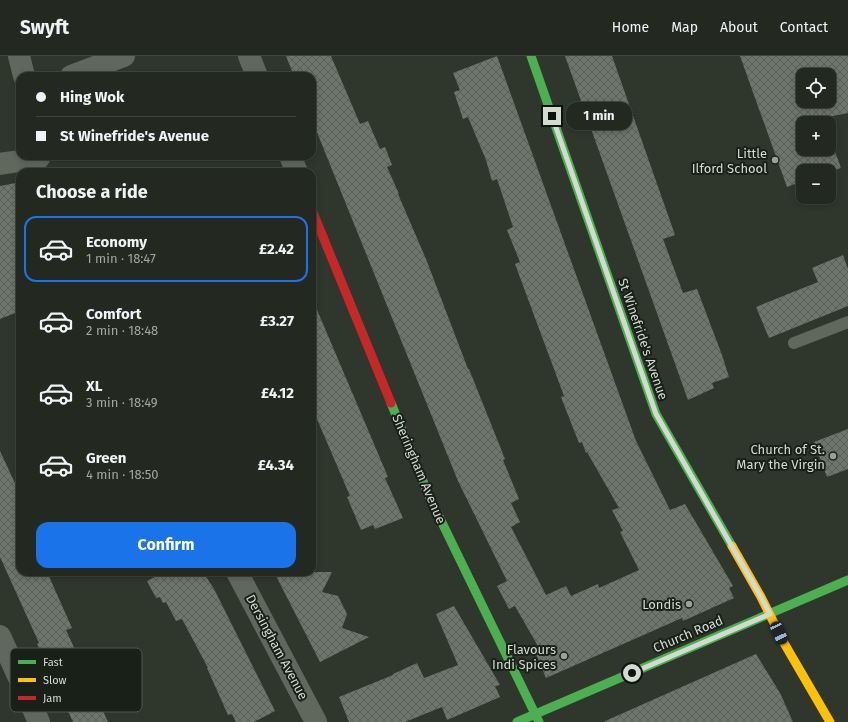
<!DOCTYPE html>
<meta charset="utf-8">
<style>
body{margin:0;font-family:"Fira Sans",sans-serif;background:#2f352e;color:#f1f3f6;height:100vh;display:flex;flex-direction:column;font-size:15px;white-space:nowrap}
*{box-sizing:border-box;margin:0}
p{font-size:13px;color:#a3a6a5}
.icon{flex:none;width:22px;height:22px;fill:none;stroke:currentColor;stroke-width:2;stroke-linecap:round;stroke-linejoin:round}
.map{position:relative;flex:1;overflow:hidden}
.drawer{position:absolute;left:16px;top:112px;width:300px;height:408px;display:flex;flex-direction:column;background:#232921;border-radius:12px;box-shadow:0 2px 6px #0003,0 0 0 1px #40453f}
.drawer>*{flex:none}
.banner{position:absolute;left:16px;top:16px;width:300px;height:88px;border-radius:12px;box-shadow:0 2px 6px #0003,0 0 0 1px #40453f;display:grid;align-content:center;height:88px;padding:0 20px;background:#232921}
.tools{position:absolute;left:796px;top:12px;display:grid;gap:8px}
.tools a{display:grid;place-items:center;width:40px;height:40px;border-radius:8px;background:#232921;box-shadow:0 2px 6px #0003,0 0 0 1px #40453f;font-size:20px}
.end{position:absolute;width:18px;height:18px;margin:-9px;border:5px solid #d2dbcf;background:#111;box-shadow:0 0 0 2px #111}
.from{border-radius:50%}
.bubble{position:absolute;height:28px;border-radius:12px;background:#232921;box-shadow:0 2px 6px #0003,0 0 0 1px #40453f;font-size:13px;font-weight:700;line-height:28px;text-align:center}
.car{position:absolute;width:12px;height:24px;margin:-12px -6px;border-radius:5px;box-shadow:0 0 3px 1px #0007;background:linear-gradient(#222 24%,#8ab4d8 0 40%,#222 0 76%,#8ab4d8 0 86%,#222 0)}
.banner b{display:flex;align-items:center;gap:14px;height:38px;font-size:15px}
.banner b+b{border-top:1px solid #40453f}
.banner i{width:10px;height:10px;background:#f1f3f6}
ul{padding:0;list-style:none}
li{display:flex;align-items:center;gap:12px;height:66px;margin:0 8px 6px;padding:0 12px;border:2px solid transparent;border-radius:12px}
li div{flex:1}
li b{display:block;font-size:15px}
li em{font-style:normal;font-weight:700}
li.current{border-color:#1a73e8}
li>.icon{width:36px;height:36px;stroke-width:1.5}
h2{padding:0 20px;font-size:18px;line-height:48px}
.button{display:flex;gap:8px;margin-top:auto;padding:8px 20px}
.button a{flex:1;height:46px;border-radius:12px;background:#1a73e8;color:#fff;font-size:16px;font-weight:700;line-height:46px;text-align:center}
header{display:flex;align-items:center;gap:24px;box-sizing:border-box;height:56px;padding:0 20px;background:#232921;border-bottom:1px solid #40453f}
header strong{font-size:19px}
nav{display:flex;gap:22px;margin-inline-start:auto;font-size:14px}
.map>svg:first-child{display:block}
</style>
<header>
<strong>Swyft</strong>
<nav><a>Home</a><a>Map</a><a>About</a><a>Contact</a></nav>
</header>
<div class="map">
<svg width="848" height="666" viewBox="0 0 848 666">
<defs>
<pattern id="building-cross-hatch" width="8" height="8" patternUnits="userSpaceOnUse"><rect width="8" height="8" fill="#6e756b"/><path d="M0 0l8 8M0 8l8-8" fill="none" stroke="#595e57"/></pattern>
</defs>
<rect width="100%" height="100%" fill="#2f372c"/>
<path fill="url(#building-cross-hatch)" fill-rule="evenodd" d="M286,0h45l29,68 8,-3 12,28 5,-2 7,18 -5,2 12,27h-1l28,65 42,110h1l36,90 -2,1 16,39 -8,4 9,19 -9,5 35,68 20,-9 5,10 27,-12 1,4 40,-18 -19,-38 3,-1 -11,-21 7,-2 -32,-56 -1,1 -4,-11 -3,1 -13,-33 -5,-13 3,-1 -49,-132 5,-2 -13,-32 6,-3 -16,-48 -5,2 -6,-21 -18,-43 -5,2 -9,-27 6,-2 -7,-17 44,-17 139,385 34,69 15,-6 48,82 -4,2 5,10 -51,23 -1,-3 -136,60 -12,-28 5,-2 -24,-42 -6,3 -12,-23 10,-5 -49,-100 -146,-361v-44h-18z
M565,0h47l63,179 -12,4 20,54 14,-4 25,66 7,22 -17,6 2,5 -26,12z
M740,0h108v57l-25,5 2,5h-22v26h26v-14l12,33 -12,4v-1h-26v10l-16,6zM803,19h26v26h-26z
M16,127l4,17v111l-20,8v-133z
M843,199l5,14v37l-79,32 -13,-31 62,-25 -6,-14z
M312,242l76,179 -3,1 18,40 -28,11 -2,-4 -12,5 -14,-33 3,-1 -33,-77 -5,2z
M848,373v40l-21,8 -13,-35z
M0,395l20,43v78h27l25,56 -6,2 42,92h-35l-36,-78 2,-1 -39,-86z
M164,516h39l11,17 61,122 -21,11h-18l-4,-8 -4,1 -21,-47h1l-26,-49 -6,2 -10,-19 -3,1 -3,-6 -4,1 -9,-17z
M274,516h58l-10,20 16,4 9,18 -5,14 27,9 -49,25z
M454,550l46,79 -5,1 5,11 -53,23 -5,-13 -37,15h-56l-10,-25 54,-22v-1l24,-11 7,15 34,-13 -22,-51z
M756,598l24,39 13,29h-190z"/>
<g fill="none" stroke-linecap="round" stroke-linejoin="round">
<path stroke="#60685d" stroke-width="12" d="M794,287l54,-21"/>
<path stroke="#60685d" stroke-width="22" d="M19,0l5,20
M249,0l8,20
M71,20l53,-20
M290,100l7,16
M0,108l39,-6
M237,516l79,150
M0,580l39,86"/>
<path stroke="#4caf50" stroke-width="9" d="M531,0l125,358 76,132
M391,347l38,93 110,226
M517,666l331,-142"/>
<path stroke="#ffc107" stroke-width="9" d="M732,490l29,51 23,46 46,79"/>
<path stroke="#c62828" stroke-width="9" d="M312,154l79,193"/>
</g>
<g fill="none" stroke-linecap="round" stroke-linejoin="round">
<path stroke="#d2dbcf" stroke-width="5" d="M552,60l104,298 105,183 9,17 -138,59"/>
</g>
<g fill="#99a296" stroke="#192017" stroke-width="1.5">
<circle cx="775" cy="104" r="4"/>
<circle cx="833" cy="400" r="4"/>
<circle cx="689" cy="548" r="4"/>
<circle cx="564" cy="600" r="4"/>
</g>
<g text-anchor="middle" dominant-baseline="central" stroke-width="4" stroke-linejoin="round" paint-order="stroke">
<g font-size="13" fill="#d2dbcf" stroke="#192017" text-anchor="end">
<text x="767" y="97">Little<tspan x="767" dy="15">Ilford School</tspan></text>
<text x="825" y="393">Church of St.<tspan x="825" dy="15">Mary the Virgin</tspan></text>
<text x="681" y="548">Londis</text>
<text x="556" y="593">Flavours<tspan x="556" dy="15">Indi Spices</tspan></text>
</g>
<g font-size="13" fill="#d2dbcf" stroke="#192017">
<text transform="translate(643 283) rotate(71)">St Winefride's Avenue</text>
<text transform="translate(419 413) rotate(67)">Sheringham Avenue</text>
<text transform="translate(688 578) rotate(-23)">Church Road</text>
<text transform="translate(277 591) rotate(62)">Dersingham Avenue</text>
</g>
</g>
<rect x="10" y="592" width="132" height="64" rx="6" fill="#192017" stroke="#50584e" stroke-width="1"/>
<rect x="18" y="604" width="18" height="4" fill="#4caf50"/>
<rect x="18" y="622" width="18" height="4" fill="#ffc107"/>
<rect x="18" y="640" width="18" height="4" fill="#c62828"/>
<g font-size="11" fill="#d2dbcf">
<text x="43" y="610">Fast</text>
<text x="43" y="628">Slow</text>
<text x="43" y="646">Jam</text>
</g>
</svg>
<div class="tools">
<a><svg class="icon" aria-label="locate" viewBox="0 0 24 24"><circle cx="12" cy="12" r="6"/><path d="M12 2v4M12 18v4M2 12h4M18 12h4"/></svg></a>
<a>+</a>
<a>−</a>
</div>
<i class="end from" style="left:632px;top:617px"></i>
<i class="end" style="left:552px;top:60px"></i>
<div class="bubble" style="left:566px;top:46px;width:66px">1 min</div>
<i class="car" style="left:779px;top:577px;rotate:155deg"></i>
<div class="banner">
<b><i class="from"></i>Hing Wok</b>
<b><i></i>St Winefride's Avenue</b>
</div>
<section class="drawer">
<h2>Choose a ride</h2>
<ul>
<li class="current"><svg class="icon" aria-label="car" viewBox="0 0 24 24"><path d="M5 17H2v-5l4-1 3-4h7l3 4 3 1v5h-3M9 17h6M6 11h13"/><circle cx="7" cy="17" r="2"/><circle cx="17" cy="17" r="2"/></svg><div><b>Economy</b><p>1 min · 18:47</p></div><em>£2.42</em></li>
<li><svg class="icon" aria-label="car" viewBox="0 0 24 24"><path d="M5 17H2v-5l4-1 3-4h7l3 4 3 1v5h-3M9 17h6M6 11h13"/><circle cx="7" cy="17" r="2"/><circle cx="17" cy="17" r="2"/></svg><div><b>Comfort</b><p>2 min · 18:48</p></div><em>£3.27</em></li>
<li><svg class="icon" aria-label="car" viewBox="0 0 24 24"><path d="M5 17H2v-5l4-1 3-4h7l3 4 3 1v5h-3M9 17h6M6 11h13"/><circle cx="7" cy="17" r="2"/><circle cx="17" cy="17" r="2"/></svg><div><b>XL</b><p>3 min · 18:49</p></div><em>£4.12</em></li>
<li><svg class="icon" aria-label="car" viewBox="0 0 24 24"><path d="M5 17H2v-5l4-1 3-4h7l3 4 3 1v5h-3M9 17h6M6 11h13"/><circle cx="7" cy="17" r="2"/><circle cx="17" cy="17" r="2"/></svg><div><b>Green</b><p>4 min · 18:50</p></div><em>£4.34</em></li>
</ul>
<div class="button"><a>Confirm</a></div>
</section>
</div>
